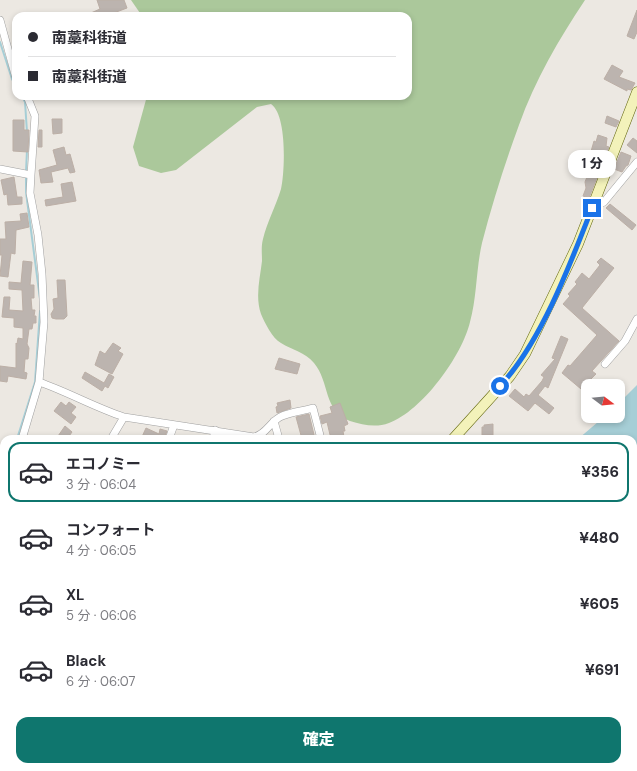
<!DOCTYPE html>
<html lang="ja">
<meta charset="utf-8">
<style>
body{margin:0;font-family:"DM Sans","Noto Sans JP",sans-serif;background:#f2f2f3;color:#2b2b33;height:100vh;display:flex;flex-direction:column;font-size:15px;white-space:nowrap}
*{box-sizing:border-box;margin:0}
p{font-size:13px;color:#7c7c81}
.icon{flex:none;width:22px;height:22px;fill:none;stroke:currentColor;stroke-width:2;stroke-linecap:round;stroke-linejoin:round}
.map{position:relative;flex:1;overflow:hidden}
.details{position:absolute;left:0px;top:435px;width:637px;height:336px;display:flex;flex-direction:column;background:#fff;border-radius:12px 12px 0 0;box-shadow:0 2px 6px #0003}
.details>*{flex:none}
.top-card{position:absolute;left:12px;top:12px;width:400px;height:88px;border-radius:12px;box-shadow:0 2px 6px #0003;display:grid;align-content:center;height:88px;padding:0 16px;background:#fff}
.needle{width:26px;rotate:106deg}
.buttons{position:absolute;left:581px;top:379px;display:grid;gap:8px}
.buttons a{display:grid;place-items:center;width:44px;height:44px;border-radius:8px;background:#fff;box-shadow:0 2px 6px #0003;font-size:20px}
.end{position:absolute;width:18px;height:18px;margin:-9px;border:5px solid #1a73e8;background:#fff;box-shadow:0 0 0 2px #fff}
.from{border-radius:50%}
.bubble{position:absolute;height:28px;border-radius:12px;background:#fff;box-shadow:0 2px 6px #0003;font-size:13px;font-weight:800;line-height:28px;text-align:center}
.top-card b{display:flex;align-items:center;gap:14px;height:38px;font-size:15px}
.top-card b+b{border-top:1px solid #e1e1e2}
.top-card i{width:10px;height:10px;background:#2b2b33}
ul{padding:7px 0 0;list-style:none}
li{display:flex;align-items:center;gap:12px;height:60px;margin:0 8px 6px;padding:0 8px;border:2px solid transparent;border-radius:12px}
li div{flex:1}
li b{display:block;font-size:15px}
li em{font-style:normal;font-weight:800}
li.active{border-color:#0f766e}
li>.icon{width:36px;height:36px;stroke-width:1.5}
.button{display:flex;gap:8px;margin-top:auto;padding:8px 16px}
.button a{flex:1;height:46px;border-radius:12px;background:#0f766e;color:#fff;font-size:16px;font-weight:800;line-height:46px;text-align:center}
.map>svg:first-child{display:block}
</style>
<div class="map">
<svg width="637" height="771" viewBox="0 0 637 771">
<rect width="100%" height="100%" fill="#ece8e2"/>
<path fill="#abc89b" d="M131,0h454c-26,39 -50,80 -66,125 -14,38 -27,79 -37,118 -6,26 -5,54 -12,79 -8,34 -48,89 -81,101 -13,5 -26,2 -39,-2 -27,-10 -20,-39 -36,-58 -9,-11 -22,-13 -33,-20 -9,-5 -16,-20 -20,-29 -6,-17 -1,-36 1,-53 0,-7 -1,-15 1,-22 4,-17 13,-33 18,-50 4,-18 6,-74 -10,-85l-14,3 -81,63 -15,3 -22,-7 -6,-19 14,-51h261v-80h-266z
M0,578l4,3v116l-4,1z"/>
<path fill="#a6ced6" d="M637,385v373l-4,3v-322h-55l27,-23h13v-12z
M270,767h351l-9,4h-343z"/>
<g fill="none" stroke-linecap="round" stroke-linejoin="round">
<path stroke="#a6ced6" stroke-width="2" d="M0,42l12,37 4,7
M22,96l3,6 2,30
M26,172l1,-22
M26,176v16l14,107
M17,439l18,-57 5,-71
M0,479l4,-7
M0,551l4,1
M202,771l2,-4"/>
</g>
<path fill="#bcb4af" stroke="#bcafa6" d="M97,0h27l3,8 -16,6 1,2h-28l16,-7z
M637,10v22l-3,7 -7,-3z
M612,65l11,6 -4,6 16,6 -4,7 -4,-1v2l-23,-12z
M607,116l12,5 -3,6 -11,-4z
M52,119h10v14l-9,1z
M13,120h11v10h5l-1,22 -15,-1z
M39,130h3v17h-4z
M598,135l9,3 -1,8 3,1 -20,51 -6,-2 3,-8 -1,-6 7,-18 -4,-2 6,-21 2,1z
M633,138l4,3v12l-10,-8z
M64,147l2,8 4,-1 5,18 -5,1 -2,-5 -17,4 2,10 -12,1 -2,-13 18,-5 -4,-15z
M621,152l10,4 -3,9 -2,1 -4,6 -8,-3z
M14,177l3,20h5v7l-14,1 -1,-11 -3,1 -3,-15z
M72,182l4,19 -30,5 -1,-6 18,-3 -2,-13z
M610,204l26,21 -4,5 -26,-22z
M27,213l2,14 -13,3 -1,24 -4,-1 -3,24 -8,-1 2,-21h-2v-16h6l-1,-17 16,-1 -1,-7z
M601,258l13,10 -32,40 37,33 -27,30 4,3 -15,15 -19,-16 6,-8 2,1 27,-31 -34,-31 7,-8 -2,-2 9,-10 -2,-2 7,-9 7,6 11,-14 -3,-3z
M23,261l9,1 -2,23h4v13h-3l1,12h3l-1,6h2v7h-3l-1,6h-3l-2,15 2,4 -1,11h-3l-1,13 3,1 -1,6 -18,-3 -1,6 -7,-1v-15l16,2v-25l1,1 1,-6 5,1v-11l-9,-1v-9l-12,-1 2,-20h6l-1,13 14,1 -1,-21 -13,-1v-7l12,1z
M57,280h8l2,36 -3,3h-8l-4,-1 -1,-4 3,-5 -1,-10 5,-1z
M561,336l7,3 -20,49 -3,-2 -7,9 16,13 -5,6 -14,-11 -7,8 -19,-15 6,-7 9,8 2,-3 3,2 13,-15 2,-4 -3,-2 14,-16 -3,-1z
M113,343l8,5 -3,3 5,3 -11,20 -17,-9 5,-14 5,3z
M279,358l21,6 -3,10 -22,-5z
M85,372l19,11 5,-9 5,3 -6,11 -3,-2 -3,5 -20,-13z
M290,400l1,8 -14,5 -1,-6 2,-1 -1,-3z
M61,402l5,4 3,-4 7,5 -5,6 5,4 -5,7 -17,-13z
M340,403l8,21 -4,2 1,5h-2l1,6 -2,2h-11l-4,-17 -5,2 -2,-8 12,-3 -2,-6z
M309,414l6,25h-13l-6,-22z
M493,424v11h-11v-8h2v-2z
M65,426l7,6 -5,7h-11z
M146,428l13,6 1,-5 7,2 -3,8h-23z"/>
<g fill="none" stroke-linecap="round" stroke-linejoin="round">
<g stroke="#a0a0a0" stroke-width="8">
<path id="street" d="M0,20l16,58
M0,169l31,6 4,-59 -8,-20
M592,208l12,-6 33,-40
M605,364l20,-23 12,-22
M39,382c29,10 55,25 85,35
M274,421l5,18
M22,439l17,-57 5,-60 -2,-48 -4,-39 -8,-42 1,-18
M111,439l13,-22 130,20c13,-3 16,-16 28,-21 9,-4 21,-5 31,-8l8,31
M169,439l5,-14
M213,439l2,-9
M0,489h4
M0,712l4,-1
M21,771l4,-4"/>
</g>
<g stroke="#63670f" stroke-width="11">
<path id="secondary" d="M453,439l57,-63 15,-22 53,-110 59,-152
M273,767l5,4
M90,771l5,-4"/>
</g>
<path stroke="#ec7974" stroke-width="1.5" stroke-dasharray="2 2" stroke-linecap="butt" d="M145,771l1,-4"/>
<use href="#street" stroke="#fff" stroke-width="7"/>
<use href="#secondary" stroke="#f3f2ba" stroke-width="10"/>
</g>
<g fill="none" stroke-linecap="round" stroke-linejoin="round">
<path stroke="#1a73e8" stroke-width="5" d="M500,386c41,-44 70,-121 92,-178"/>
</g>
</svg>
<div class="buttons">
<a><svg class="needle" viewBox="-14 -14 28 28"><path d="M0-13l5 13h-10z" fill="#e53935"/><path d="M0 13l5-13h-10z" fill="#7c7c81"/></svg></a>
</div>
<i class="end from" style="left:500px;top:386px"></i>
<i class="end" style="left:592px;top:208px"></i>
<div class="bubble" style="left:568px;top:150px;width:48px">1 分</div>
<div class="top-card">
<b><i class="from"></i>南藁科街道</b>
<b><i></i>南藁科街道</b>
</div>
<section class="details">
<ul>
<li class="active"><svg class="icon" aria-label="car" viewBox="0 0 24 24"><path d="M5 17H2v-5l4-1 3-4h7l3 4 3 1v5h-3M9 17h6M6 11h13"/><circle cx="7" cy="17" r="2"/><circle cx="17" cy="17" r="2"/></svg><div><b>エコノミー</b><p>3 分 · 06:04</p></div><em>¥356</em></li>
<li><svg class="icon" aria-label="car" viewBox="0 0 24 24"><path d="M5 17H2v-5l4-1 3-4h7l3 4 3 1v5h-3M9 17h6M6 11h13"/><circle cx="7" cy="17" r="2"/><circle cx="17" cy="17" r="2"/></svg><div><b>コンフォート</b><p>4 分 · 06:05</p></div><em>¥480</em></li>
<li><svg class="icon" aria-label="car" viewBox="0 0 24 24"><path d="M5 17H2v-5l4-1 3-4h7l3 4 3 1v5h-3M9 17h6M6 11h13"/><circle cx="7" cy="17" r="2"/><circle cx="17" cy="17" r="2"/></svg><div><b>XL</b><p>5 分 · 06:06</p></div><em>¥605</em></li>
<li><svg class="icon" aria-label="car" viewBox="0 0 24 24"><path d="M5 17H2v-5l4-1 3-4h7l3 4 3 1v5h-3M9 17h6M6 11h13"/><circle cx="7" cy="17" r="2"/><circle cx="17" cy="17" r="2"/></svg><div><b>Black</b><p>6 分 · 06:07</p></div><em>¥691</em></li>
</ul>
<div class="button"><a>確定</a></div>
</section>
</div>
